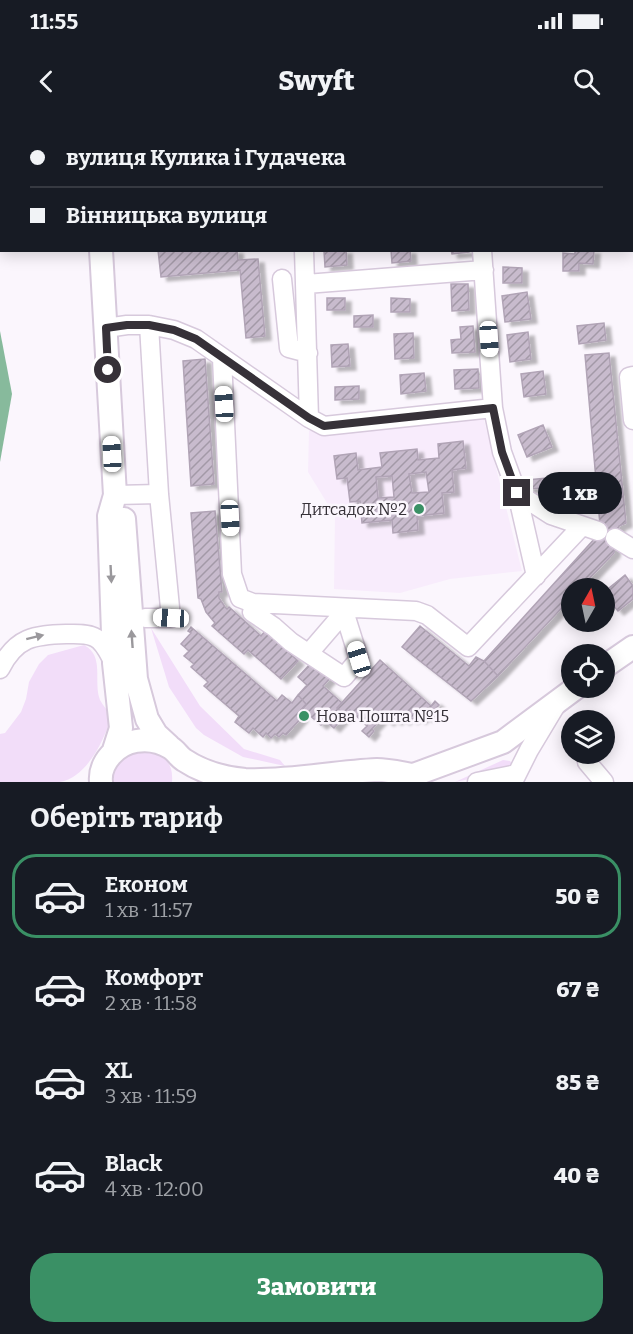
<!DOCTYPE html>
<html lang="uk">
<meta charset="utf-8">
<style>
body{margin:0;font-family:Bitter,serif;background:#242831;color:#f1f3f6;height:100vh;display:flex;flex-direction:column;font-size:22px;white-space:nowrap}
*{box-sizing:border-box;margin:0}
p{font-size:20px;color:#9ea1a6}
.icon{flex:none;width:33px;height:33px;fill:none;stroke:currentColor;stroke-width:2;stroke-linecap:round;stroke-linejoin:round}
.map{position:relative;height:662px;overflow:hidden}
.drawer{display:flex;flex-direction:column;background:#171b24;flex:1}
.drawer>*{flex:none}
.top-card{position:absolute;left:0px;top:0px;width:633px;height:132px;box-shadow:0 3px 15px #0003;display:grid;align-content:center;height:132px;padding:0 30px;background:#171b24}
.needle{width:39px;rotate:9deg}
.controls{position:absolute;left:561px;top:458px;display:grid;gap:12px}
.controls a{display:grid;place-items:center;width:54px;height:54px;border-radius:50%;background:#171b24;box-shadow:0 3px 15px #0003;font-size:30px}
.end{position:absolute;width:27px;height:27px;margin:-14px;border:8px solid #363138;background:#fff;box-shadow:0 0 0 3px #fff}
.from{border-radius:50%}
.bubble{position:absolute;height:42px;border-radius:21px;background:#171b24;box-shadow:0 3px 15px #0003;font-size:20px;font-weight:800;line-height:42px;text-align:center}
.car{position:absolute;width:18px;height:36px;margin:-18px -9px;border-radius:8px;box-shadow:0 0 4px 2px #0007;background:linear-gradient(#fff 24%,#345 0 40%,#fff 0 76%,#345 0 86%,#fff 0)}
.top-card b{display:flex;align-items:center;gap:21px;height:57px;font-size:22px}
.top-card b+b{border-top:2px solid #363941}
.top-card i{width:15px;height:15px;background:#f1f3f6}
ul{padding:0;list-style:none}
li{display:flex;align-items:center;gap:18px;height:84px;margin:0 12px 9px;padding:0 18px;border:3px solid transparent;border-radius:24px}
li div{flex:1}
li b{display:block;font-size:22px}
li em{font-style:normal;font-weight:800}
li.active{border-color:#3a9065}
li>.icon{width:54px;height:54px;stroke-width:1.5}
h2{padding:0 30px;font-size:27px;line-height:72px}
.primary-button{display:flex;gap:12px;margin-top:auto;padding:12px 30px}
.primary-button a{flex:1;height:69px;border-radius:24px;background:#3a9065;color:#fff;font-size:24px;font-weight:800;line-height:69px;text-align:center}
.status{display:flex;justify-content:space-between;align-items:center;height:42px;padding:0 30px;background:#171b24;direction:ltr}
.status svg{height:16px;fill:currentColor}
header{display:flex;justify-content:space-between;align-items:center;height:78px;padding:0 30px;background:#171b24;font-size:27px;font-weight:800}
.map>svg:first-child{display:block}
</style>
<div class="status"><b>11:55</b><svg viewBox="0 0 49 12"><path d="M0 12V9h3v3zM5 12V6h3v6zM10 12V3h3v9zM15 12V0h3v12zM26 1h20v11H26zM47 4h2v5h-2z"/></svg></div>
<header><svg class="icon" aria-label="back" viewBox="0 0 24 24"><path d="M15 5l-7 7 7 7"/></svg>Swyft<svg class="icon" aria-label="search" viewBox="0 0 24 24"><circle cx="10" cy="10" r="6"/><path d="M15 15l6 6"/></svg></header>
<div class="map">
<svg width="633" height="662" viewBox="0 0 633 662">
<defs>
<pattern id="building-hatch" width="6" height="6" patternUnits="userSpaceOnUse" patternTransform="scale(1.5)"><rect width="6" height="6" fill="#c8bbcd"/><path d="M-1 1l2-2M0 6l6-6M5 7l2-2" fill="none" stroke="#a399a7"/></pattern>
<filter id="shadow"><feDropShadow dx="6" dy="4" stdDeviation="1.5" flood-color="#0004"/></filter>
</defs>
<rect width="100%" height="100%" fill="#fbf6fd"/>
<path fill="#f8ecfc" d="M483,296l39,155 -72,8 -50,14 -66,-4 1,-73 -27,-44 1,-41z"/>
<path fill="#f2ddf9" d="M151,508l49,78 44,43 36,11 5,6 -42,-9 -39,-22 -8,-7 -27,-41z
M84,525c21,11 9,36 16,55 3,6 8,11 12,15 -7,23 -24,62 -52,67 -17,0 -42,0 -60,0v-48l5,-1 16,-21 5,-13 3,-17 10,-18 9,-9z
M138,629c20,4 36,8 34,33h-58c-2,-18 9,-25 24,-33z
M503,640l7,1 4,5 -6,5 -53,11z"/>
<path fill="#87ba9c" d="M0,211l12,63 -12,68z"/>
<path fill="url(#building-hatch)" stroke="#b1a4b6" stroke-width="1.5" fill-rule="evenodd" filter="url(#shadow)" d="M158,130h79l1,10 20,-1 7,77 -19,2 -6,-68 -79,7z
M346,130l1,15 -22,2 -1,-16z
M391,130h19l1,11 -19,2z
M451,130h18v2l-17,2z
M575,130h19l-1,14 -14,-1v8h-16v-18l12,1z
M503,147l19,1v15h-19z
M451,164h17l1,26 -17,1z
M527,172l4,27 -26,3 -3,-26z
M327,178h18v12h-18z
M391,178l19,1v13h-19z
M373,195v12h-19v-11z
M604,203l2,17 -27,4 -2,-18z
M473,206l2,26 -23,1 -1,-13 10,-1 -1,-12z
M528,212l3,27 -21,3 -3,-27z
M413,213l1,25 -19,1 -1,-25z
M348,224l2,22 -18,1 -1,-22z
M609,233l17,170 -7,3 -4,12 -1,15 -34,35h-8v9l-74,79 -14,-15 112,-124 4,-12 -15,-170z
M205,239l9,125 -23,2 -8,-125z
M478,249l1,19 -24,1 -1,-19z
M543,251l3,23 -22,3 -3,-23z
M424,253l2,18 -25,3 -1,-19z
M359,266v13l-24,1v-13z
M543,305l9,22 -25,10 -9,-22z
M463,321l3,27 -14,2 2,22 -12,1 2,20 -27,3 1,14 -25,3 -1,-13 -30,3 -2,-22 -10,1 -3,-24 -10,1 -3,-23 22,-3 2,17 24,-3 -2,-14 37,-4 1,11 21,-2 -1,-14zM426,352l3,20 -17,1 -3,-19zM392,356l2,21 -16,1 -2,-21z
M568,356l2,23 -24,2 -1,-13 -17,1 -1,-9z
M215,391l7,81h-3v6l6,9 2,2 2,-2 32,29 4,-5 33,30 -17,18 -33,-29 -4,4 -32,-28 3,-3 -9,-11 -5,-13 -3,-1 -7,-85z
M625,455l8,11v13l-15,12 -14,-16v-3z
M420,506l49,40 7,-9 8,4 14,15 -27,25 -69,-54z
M191,507l86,74 5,-6 10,8 6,-8 8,9 -8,10 4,3 -16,18 -3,-2 -4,4 -4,-3 -4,4 -5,-5 -3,4 -10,-9 -4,5 -14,-11 4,-6 -35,-30 4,-4 -17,-15 3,-3 -10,-8 5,-5 -8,-7 10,-11 -3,-2z
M380,540l51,46 4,-5 4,4 -12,13 -3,-3 -4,5 -4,-4 -4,4 -4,-4 -4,5 -4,-4 -4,4 -4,-4 -4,5 -5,-5 -11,12 2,2 -5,6 -7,-6 5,-5 -17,-16 -5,6 -8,-8z
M310,544l9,9 4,-5 9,8 -9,10 19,17 -5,5 8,8 -11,12 -9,-7 -4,4 -19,-16 4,-5 -8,-9 9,-10 -9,-8z"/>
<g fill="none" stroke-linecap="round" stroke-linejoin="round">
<g stroke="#d7c9dc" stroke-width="21">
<path id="minor" d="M198,0v2
M296,0v2
M474,0v2
M304,130l5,168
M482,130l11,158 9,44 15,41 19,83
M282,159l7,69 19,5
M306,164l178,-14
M106,208l21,-3h22l25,5 22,9 113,79 15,8 169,-18
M222,238l10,216 8,24 13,5 163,8 11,4 41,32 114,-121
M633,256l-4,1 4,43
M517,373l34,22 47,16
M115,375l44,-1
M615,418l18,11
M252,492l22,15 17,15 53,35 15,-18 -16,-51
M145,498h26l-12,-124 -10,-169
M309,533l31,-36 5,-2
M0,549c16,-32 34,-34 66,-35 9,0 20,-1 28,3 10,4 15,17 20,26
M587,642l17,20
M477,662l40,-8
M513,662l16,-32 27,-45"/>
</g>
<g stroke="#d7c9dc" stroke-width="26">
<path id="major" d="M93,0v2
M101,130l14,245 -6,21 5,147 7,65 -7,22
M124,399l12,160 11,40 9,15 13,12
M604,547l29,-20
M400,660l103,-38 74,-55
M101,662c-2,-20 16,-38 35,-41 12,-2 24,0 35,7 5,3 8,9 13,12 18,12 39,18 61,20 43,2 88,-8 132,-10 11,0 24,3 36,5"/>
</g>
<use href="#minor" stroke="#fff" stroke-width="18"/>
<use href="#major" stroke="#fff" stroke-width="22"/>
</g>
<defs><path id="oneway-solid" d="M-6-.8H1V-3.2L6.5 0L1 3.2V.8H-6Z" transform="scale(1.5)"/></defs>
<g fill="#9a989c">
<use href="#oneway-solid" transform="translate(111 454) rotate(87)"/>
<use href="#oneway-solid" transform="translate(35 517) rotate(-14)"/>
<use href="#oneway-solid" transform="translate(132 519) rotate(-94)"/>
</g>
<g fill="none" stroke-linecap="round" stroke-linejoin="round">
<path stroke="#363138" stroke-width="8" d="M108,250l-2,-42 21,-3h22l25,5 22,9 113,79 15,8 169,-18 9,44 15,41"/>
</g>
<g fill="#3a9065" stroke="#fbf6fd" stroke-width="2">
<circle cx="419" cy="389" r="6"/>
<circle cx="304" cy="596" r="6"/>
</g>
<g text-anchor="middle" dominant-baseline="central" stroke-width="5" stroke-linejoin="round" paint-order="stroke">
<g font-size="16" fill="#363138" stroke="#fbf6fd" text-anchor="end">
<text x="407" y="389">Дитсадок №2</text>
<text x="316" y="596" text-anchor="start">Нова Пошта №15</text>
</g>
</g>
</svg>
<div class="controls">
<a><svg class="needle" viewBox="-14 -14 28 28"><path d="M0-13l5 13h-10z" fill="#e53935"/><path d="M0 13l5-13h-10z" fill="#9ea1a6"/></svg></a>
<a><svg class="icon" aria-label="locate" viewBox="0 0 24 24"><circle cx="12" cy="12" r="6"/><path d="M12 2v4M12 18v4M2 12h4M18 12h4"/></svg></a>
<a><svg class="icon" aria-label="layers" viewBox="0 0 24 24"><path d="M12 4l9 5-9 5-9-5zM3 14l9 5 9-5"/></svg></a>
</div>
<i class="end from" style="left:108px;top:250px"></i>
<i class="end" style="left:517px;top:373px"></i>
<div class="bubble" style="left:538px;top:352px;width:84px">1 хв</div>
<i class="car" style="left:489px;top:219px;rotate:176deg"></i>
<i class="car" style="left:224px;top:284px;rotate:357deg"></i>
<i class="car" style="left:112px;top:334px;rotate:357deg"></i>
<i class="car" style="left:230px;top:398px;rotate:177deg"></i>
<i class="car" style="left:171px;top:498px;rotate:273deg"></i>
<i class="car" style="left:359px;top:539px;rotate:343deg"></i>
<div class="top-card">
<b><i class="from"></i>вулиця Кулика і Гудачека</b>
<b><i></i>Вінницька вулиця</b>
</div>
</div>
<section class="drawer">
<h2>Оберіть тариф</h2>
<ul>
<li class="active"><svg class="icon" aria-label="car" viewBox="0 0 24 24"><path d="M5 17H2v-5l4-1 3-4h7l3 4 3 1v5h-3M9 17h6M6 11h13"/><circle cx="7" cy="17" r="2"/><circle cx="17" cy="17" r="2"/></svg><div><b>Економ</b><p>1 хв · 11:57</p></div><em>50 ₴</em></li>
<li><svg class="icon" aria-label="car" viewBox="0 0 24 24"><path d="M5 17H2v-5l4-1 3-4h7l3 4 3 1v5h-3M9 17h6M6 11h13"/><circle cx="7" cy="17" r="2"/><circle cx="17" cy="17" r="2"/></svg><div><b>Комфорт</b><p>2 хв · 11:58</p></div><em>67 ₴</em></li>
<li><svg class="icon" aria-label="car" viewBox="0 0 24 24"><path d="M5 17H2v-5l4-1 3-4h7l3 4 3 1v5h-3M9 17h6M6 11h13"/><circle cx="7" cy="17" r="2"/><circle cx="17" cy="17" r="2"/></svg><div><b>XL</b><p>3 хв · 11:59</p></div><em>85 ₴</em></li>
<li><svg class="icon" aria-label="car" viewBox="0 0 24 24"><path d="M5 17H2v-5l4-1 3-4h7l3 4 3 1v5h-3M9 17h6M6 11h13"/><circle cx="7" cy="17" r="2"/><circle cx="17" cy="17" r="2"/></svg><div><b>Black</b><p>4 хв · 12:00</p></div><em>40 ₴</em></li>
</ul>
<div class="primary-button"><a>Замовити</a></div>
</section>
